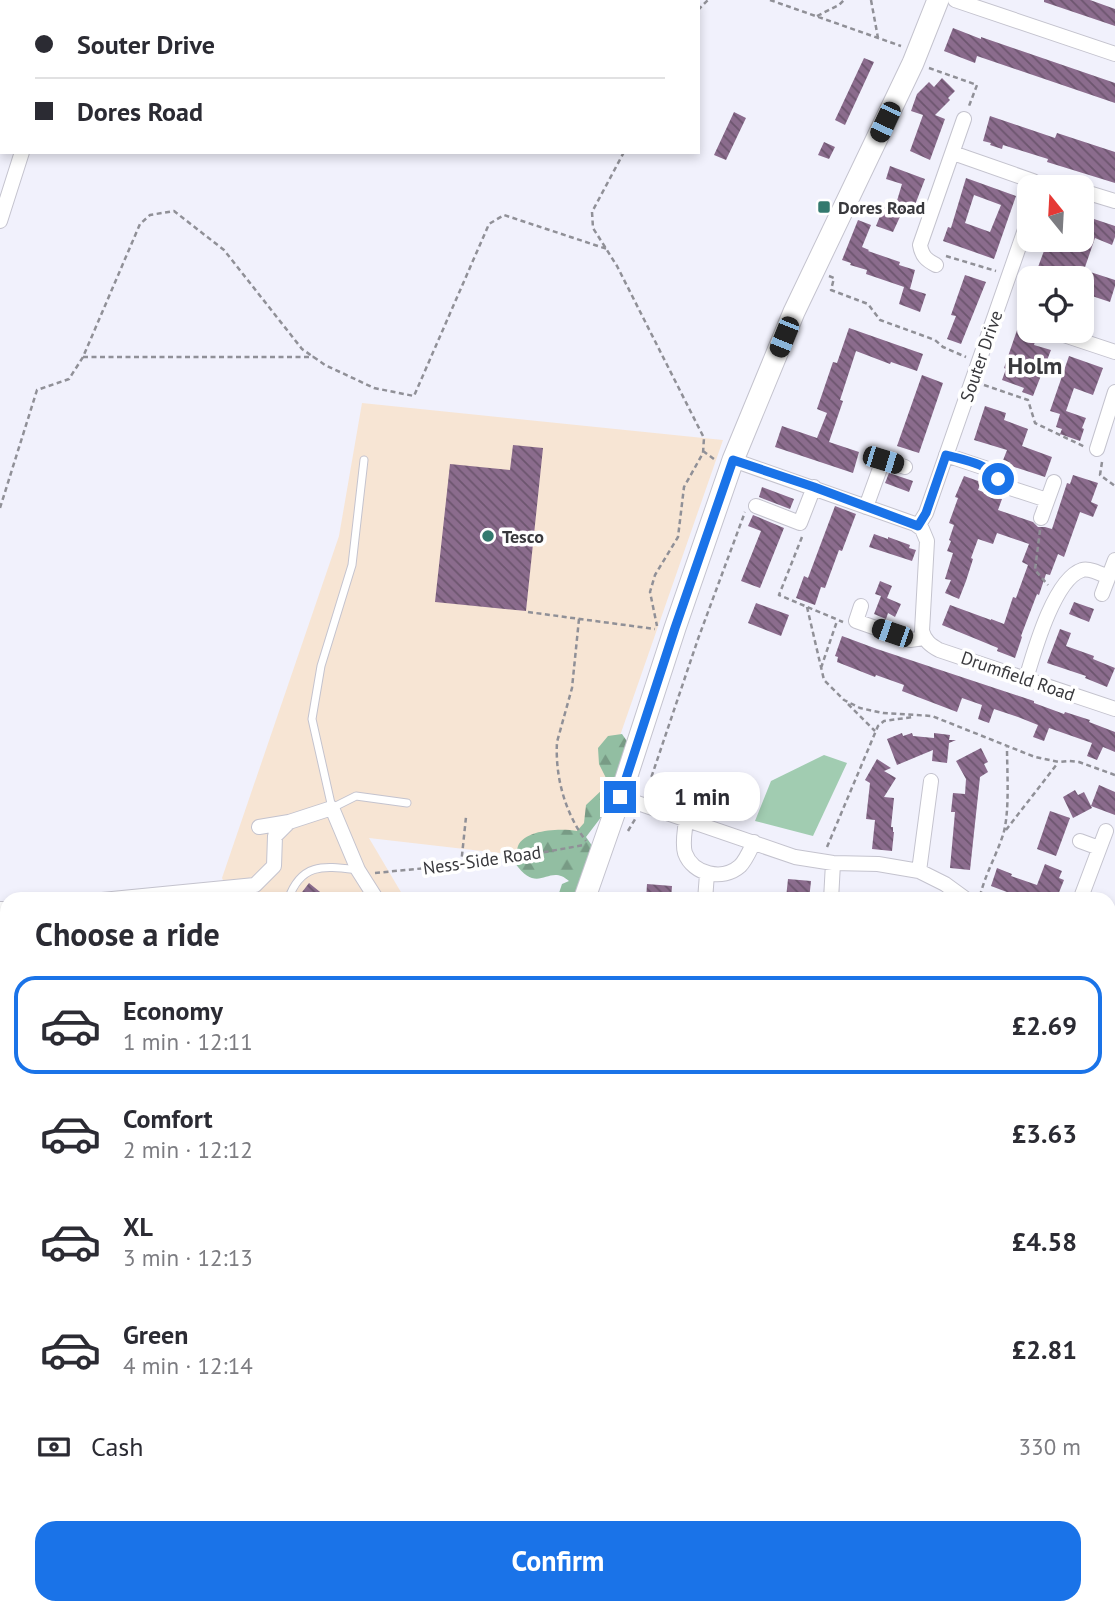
<!DOCTYPE html>
<meta charset="utf-8">
<style>
body{margin:0;font-family:"PT Sans",sans-serif;background:#f2f2f3;color:#2b2b33;height:100vh;display:flex;flex-direction:column;font-size:26px;white-space:nowrap}
*{box-sizing:border-box;margin:0}
p{font-size:23px;color:#7c7c81}
.icon{flex:none;width:38px;height:38px;fill:none;stroke:currentColor;stroke-width:2;stroke-linecap:round;stroke-linejoin:round}
.map{position:relative;flex:1;overflow:hidden}
.sheet{position:absolute;left:0px;top:892px;width:1116px;height:723px;display:flex;flex-direction:column;background:#fff;border-radius:21px 21px 0 0;box-shadow:0 4px 10px #0003}
.sheet>*{flex:none}
.hud{position:absolute;left:0px;top:0px;width:700px;height:154px;box-shadow:0 4px 10px #0003;display:grid;align-content:center;height:154px;padding:0 35px;background:#fff}
.needle{width:46px;rotate:342deg}
.fabs{position:absolute;left:1017px;top:175px;display:grid;gap:14px}
.fabs a{display:grid;place-items:center;width:77px;height:77px;border-radius:14px;background:#fff;box-shadow:0 4px 10px #0003;font-size:35px}
.end{position:absolute;width:32px;height:32px;margin:-16px;border:9px solid #1a73e8;background:#fff;box-shadow:0 0 0 4px #fff}
.from{border-radius:50%}
.bubble{position:absolute;height:49px;border-radius:21px;background:#fff;box-shadow:0 4px 10px #0003;font-size:23px;font-weight:700;line-height:49px;text-align:center}
.car{position:absolute;width:21px;height:42px;margin:-21px -10px;border-radius:9px;box-shadow:0 0 5px 2px #0007;background:linear-gradient(#222 24%,#8ab4d8 0 40%,#222 0 76%,#8ab4d8 0 86%,#222 0)}
.hud b{display:flex;align-items:center;gap:24px;height:66px;font-size:26px}
.hud b+b{border-top:2px solid #e1e1e2}
.hud i{width:18px;height:18px;background:#2b2b33}
ul{padding:0;list-style:none}
li{display:flex;align-items:center;gap:21px;height:98px;margin:0 14px 10px;padding:0 21px;border:4px solid transparent;border-radius:21px}
li div{flex:1}
li b{display:block;font-size:26px}
li em{font-style:normal;font-weight:700}
li.on{border-color:#1a73e8}
li>.icon{width:63px;height:63px;stroke-width:1.5}
h2{padding:0 35px;font-size:32px;line-height:84px}
.pay{display:flex;align-items:center;gap:18px;height:77px;padding:0 35px;font-size:26px}
.pay p{margin-inline-start:auto}
.button{display:flex;gap:14px;margin-top:auto;padding:14px 35px}
.button a{flex:1;height:80px;border-radius:21px;background:#1a73e8;color:#fff;font-size:28px;font-weight:700;line-height:80px;text-align:center}
.map>svg:first-child{display:block}
</style>
<div class="map">
<svg width="1115" height="1614" viewBox="0 0 1115 1614">
<defs>
<pattern id="forest-firs" width="22" height="20" patternUnits="userSpaceOnUse" patternTransform="scale(1.75)"><rect width="22" height="20" fill="#92bea2"/><path d="M5 1l3.5 6h-7zM16 11l3.5 6h-7z" fill="#789b85"/></pattern>
<pattern id="building-back-hatch" width="6" height="6" patternUnits="userSpaceOnUse" patternTransform="scale(1.75)"><rect width="6" height="6" fill="#8b6c8d"/><path d="M-1 5l2 2M0 0l6 6M5-1l2 2" fill="none" stroke="#6c556e"/></pattern>
</defs>
<rect width="100%" height="100%" fill="#f1f1fc"/>
<path fill="#f7e5d4" d="M362,403l361,37 -147,422 -207,-24 36,61h-167l-9,-6 -7,-15 117,-342z"/>
<path fill="url(#forest-firs)" d="M622,734l11,16 -22,42 -5,5 -4,19 -16,21 7,10 -18,50 -5,2h-6l-5,-6 3,-9 7,-3c-21,-19 -30,16 -54,-18 1,-5 1,-12 3,-17 7,-17 44,-18 59,-15l7,-8 2,-18 18,-17 2,-10 -7,-14 -1,-16 10,-12z
M1115,1255v244l-5,-1v-235z
M7,1290v156l-7,3v-158z
M1115,1566v48h-94l-3,-6h92v-34z
M425,1608h234l-60,6h-177z"/>
<path fill="#a1ccb1" d="M824,755l23,8 -34,73 -58,-15 16,-40z"/>
<g fill="none" stroke-linecap="round" stroke-linejoin="round">
<path stroke="#83bbc9" stroke-width="24" d="M1110,1446l5,3
M0,1447l7,-1"/>
</g>
<path fill="url(#building-back-hatch)" fill-rule="evenodd" d="M1044,0h46l25,9v17l-71,-24z
M953,28l28,11v-2l134,46v20l-138,-47 -2,7 -31,-12z
M864,58l10,4 -29,63 -10,-5z
M942,78l13,13 -7,7 2,2 -15,15 10,4 -15,41 -20,-9 13,-36 -12,-4 6,-17 12,-12 5,5z
M734,112l12,6 -20,42 -12,-5z
M990,116l65,22 2,-5 58,19v31l-68,-21 1,-3 -45,-14 -1,4 -12,-4 1,-2 -8,-2z
M824,142l11,5 -6,12 -11,-4z
M890,166l35,13 -12,31 -17,-6 6,-20 -16,-5z
M966,178l50,18 -22,63 -51,-18 5,-14 3,1zM974,195l27,10 -11,27 -25,-9z
M886,201l18,7 -11,24 -17,-6z
M1082,215l33,11v11l-3,8 -17,-7 -11,32 31,10v6l-5,16 -27,-9 3,-11 -4,-1v-3h-48l14,-38 29,10 5,-10z
M858,220l13,5 -9,22 7,3 -1,1 32,11 -1,3 16,5 -5,19 -44,-15 1,-4 -17,-5 1,-2 -9,-3z
M965,275l21,7 -25,62 -14,-5 9,-23 -5,-1z
M904,287l22,7 -6,18 -21,-8z
M1027,301h2v30h9l-4,14 17,5 -18,46 -11,-4 2,-4 -22,-8 4,-11 -2,-1z
M849,328l74,26 -6,17 -26,-9 -1,2 -34,-13 -16,49 3,1 -14,41 30,10 -6,21 -78,-26 7,-21 35,12 10,-25 -10,-4 16,-47 4,1z
M1069,356l34,12 -10,27 -19,-7 -8,23 20,7 -4,10 2,1 -4,12 -20,-7 2,-5 -6,-2 4,-13 -10,-3z
M922,375l21,8 -24,70 -22,-7z
M985,406l21,7 -2,7 24,9 -6,17 30,11 -7,20 -43,-14 5,-13 -33,-10z
M513,445l30,3 -17,163 -91,-9 15,-138 60,6z
M889,473l24,8 -4,11 -24,-9z
M1073,475l25,8 -7,19 7,3 -5,12 -13,-5 -16,45 -6,-3 -8,21 -4,-1 -7,21 -2,-1 -16,42 1,1 -7,21 -18,-7 1,-3 -56,-23 8,-20 41,15v-1l13,5 9,-27 3,1 12,-33 -6,-3 7,-18 -32,-11 -4,11 -15,-5 -7,19 2,1 -7,22 -7,18 -14,-6 6,-13 -6,-1 8,-26 -6,-2 4,-10 -2,-1 5,-15 -5,-2 9,-25 -3,-1 9,-21 17,6 -3,8 24,9 -4,11 35,12 5,5h7l7,2 15,-46 3,1z
M762,487l32,12 -4,10 -31,-12z
M835,506l21,8 -14,37 -3,-1 -14,38 -4,-1 -6,18 -19,-7 8,-22 4,2z
M753,515l31,13 -24,60 -19,-7 20,-50 -13,-5z
M874,534l14,5v-2l22,8 -1,3 7,2 -4,11 -43,-14z
M880,581l12,5 -5,12 14,6 -6,13 -7,-4 -2,6 -12,-5 7,-18 -6,-2z
M1074,602l20,7 -5,13 -20,-8z
M756,603l33,12 -8,21 -33,-13z
M1060,629l11,4 -5,13 28,10 -1,3 22,9 -8,19 -22,-9 1,-2 -39,-13z
M842,636l35,13 157,52v2l30,11 1,-2 25,8 -1,2 26,10v20l-12,-5 -6,13 -10,-4 5,-13 -23,-8 -20,-7 -5,13 -11,-4 5,-12 -20,-8 -24,-8 -5,14 -11,-4 4,-14 -20,-7 -5,14 -55,-21 2,-6 -28,-10 -1,2 -38,-15 1,-5 -3,-1z
M902,733l1,3 9,-3 1,3 21,2v-5l16,2 -1,5h7l-7,3 -2,20 -15,-2 1,-11 -36,15 -10,-26z
M981,748l7,14 -4,2 4,8 -8,5 -10,93 -20,-2 5,-56h-4l2,-19 12,1 1,-15 -10,-18z
M877,759l14,9 -7,3 12,7 -12,19 10,1 -3,29h2v5h1l-2,19 -20,-2 3,-29 -9,-1 4,-36 -5,-3z
M1099,785l16,7v23l-24,-9z
M1075,790l3,5 6,-3 8,16 -19,10 -10,-21z
M1050,811l20,7 -14,38 -19,-7z
M1045,864l17,7 -3,7 5,2 -8,20h-28l-37,-14 6,-18 15,6 -1,2 26,9z
M788,879l23,2 -2,19 -23,-2z
M309,883l21,17h-34z
M647,884l25,2 -1,14h-25z"/>
<g fill="none" stroke-linecap="round" stroke-linejoin="round">
<g stroke="#c4c3ce" stroke-width="9">
<path id="service" d="M364,460l-12,105 -31,101 -9,53 20,89 24,-12 51,7
M288,900c13,-38 36,-34 70,-30
M0,1313h7
M1043,1608l5,6"/>
</g>
<g stroke="#c4c3ce" stroke-width="16">
<path id="minor" d="M955,0l160,54
M107,2v-2
M0,62l2,1
M953,153l80,28 8,6
M1051,187h17
M1082,191l33,10
M0,221l22,-69
M936,265c-10,-5 -14,-9 -16,-20l44,-126
M1064,335l51,17
M1080,340l6,-20
M1097,449l18,-57
M946,455l45,15 16,17 40,13
M733,460l182,64 7,5 5,12 -5,90c3,10 8,14 17,19l176,59
M756,506l44,17 14,-36
M866,507l17,-47 22,7
M1041,518l13,-36
M918,526l8,-13 103,-295
M1102,594l13,-34
M861,606l-5,15 54,19 14,-2
M1026,679c8,-27 28,-100 56,-109 8,-2 19,4 26,7
M620,797l175,60 38,6 45,1 41,7 26,13 22,16
M686,820c-1,11 -4,23 -1,33 8,22 38,28 55,13 6,-6 10,-16 14,-24
M259,827l30,-5 43,-14 26,62 19,30
M1080,841l19,7
M919,871l12,-90
M102,900l153,-15 19,-19 1,-30 14,-14
M705,900l2,-26
M831,900l2,-37
M1080,900l26,-69
M0,909h7
M1110,955l5,1
M1110,1066l5,2"/>
</g>
<g stroke="#c4c3ce" stroke-width="19">
<path id="tertiary" d="M916,1608l9,6"/>
</g>
<g stroke="#c4c3ce" stroke-width="23">
<path id="secondary" d="M584,900l36,-103 55,-169 58,-168 61,-148 119,-249 25,-63
M342,1614l2,-6"/>
</g>
<g stroke="#c4c3ce" stroke-width="24">
<path id="primary" d="M0,1069l7,3
M1110,1140l5,-1"/>
</g>
<path stroke="#909097" stroke-width="2.5" stroke-dasharray="5 3.5" stroke-linecap="butt" d="M770,0l131,46
M871,0l7,38
M698,10l10,-10
M817,16l22,-11 5,-5
M929,68l48,17 -8,21
M624,152l-32,60 1,16 24,38 87,172 -1,15 -19,34 -6,50 -23,38 -5,17 7,34
M946,256l50,15
M829,276l5,2 -3,12 37,14 12,16 55,20 8,7 23,10
M83,357h231
M984,385l44,15 7,23 50,24
M703,451l11,8
M1102,462l-2,13 15,11
M0,508l37,-118 32,-11 14,-22 57,-133 10,-9 24,-4 50,39 78,99 23,16 49,23 40,8 75,-172 15,-9 103,34
M1040,530l-5,40 13,15
M802,537l-23,58 64,27
M807,607l17,73 20,20 16,8 23,5 49,3 103,41 24,5 10,-1 10,1 36,13
M528,612l127,17
M579,619l-7,69 -15,54c-2,35 8,71 29,99
M821,668l16,-47
M848,704l27,27
M646,793l52,-154 47,-127
M1006,830l51,-66
M628,831l9,-15
M827,847l51,-121 6,-5 29,-4
M461,865l5,-48
M375,873l82,-8 55,-7 72,-13
M980,896c5,-21 16,-40 23,-61 7,-23 4,-63 4,-88
M1110,1376l5,2
M421,1614l3,-6
M811,1614l5,-2 8,2"/>
<use href="#service" stroke="#fff" stroke-width="7"/>
<use href="#minor" stroke="#fff" stroke-width="14"/>
<use href="#tertiary" stroke="#fff" stroke-width="18"/>
<use href="#secondary" stroke="#fff" stroke-width="21"/>
<use href="#primary" stroke="#fff" stroke-width="23"/>
</g>
<g fill="none" stroke-linecap="round" stroke-linejoin="round">
<path stroke="#1a73e8" stroke-width="9" d="M620,797l55,-169 58,-168 81,27 104,39 8,-13 20,-58c17,5 41,8 52,24"/>
</g>
<g fill="#33796e" stroke="#fff" stroke-width="2.5">
<rect x="817" y="200" width="14" height="14" rx="3.5"/>
<circle cx="488" cy="536" r="7"/>
</g>
<g text-anchor="middle" dominant-baseline="central" stroke-width="7" stroke-linejoin="round" paint-order="stroke">
<g font-size="18" font-weight="bold" fill="#39393d" stroke="#fff" text-anchor="start">
<text x="838" y="207">Dores Road</text>
<text x="502" y="536">Tesco</text>
</g>
<g font-size="18" fill="#39393d" stroke="#fff">
<text transform="translate(981 356) rotate(-71)">Souter Drive</text>
<text transform="translate(1018 676) rotate(19)">Drumfield Road</text>
<text transform="translate(482 860) rotate(-8)">Ness-Side Road</text>
</g>
<g font-size="24" font-weight="bold" fill="#39393d" stroke="#fff">
<text x="1035" y="365">Holm</text>
</g>
</g>
</svg>
<div class="fabs">
<a><svg class="needle" viewBox="-14 -14 28 28"><path d="M0-13l5 13h-10z" fill="#e53935"/><path d="M0 13l5-13h-10z" fill="#7c7c81"/></svg></a>
<a><svg class="icon" aria-label="locate" viewBox="0 0 24 24"><circle cx="12" cy="12" r="6"/><path d="M12 2v4M12 18v4M2 12h4M18 12h4"/></svg></a>
</div>
<i class="end from" style="left:998px;top:479px"></i>
<i class="end" style="left:620px;top:797px"></i>
<div class="bubble" style="left:644px;top:772px;width:116px">1 min</div>
<i class="car" style="left:885px;top:122px;rotate:205deg"></i>
<i class="car" style="left:784px;top:337px;rotate:202deg"></i>
<i class="car" style="left:883px;top:460px;rotate:107deg"></i>
<i class="car" style="left:892px;top:633px;rotate:289deg"></i>
<div class="hud">
<b><i class="from"></i>Souter Drive</b>
<b><i></i>Dores Road</b>
</div>
<section class="sheet">
<h2>Choose a ride</h2>
<ul>
<li class="on"><svg class="icon" aria-label="car" viewBox="0 0 24 24"><path d="M5 17H2v-5l4-1 3-4h7l3 4 3 1v5h-3M9 17h6M6 11h13"/><circle cx="7" cy="17" r="2"/><circle cx="17" cy="17" r="2"/></svg><div><b>Economy</b><p>1 min · 12:11</p></div><em>£2.69</em></li>
<li><svg class="icon" aria-label="car" viewBox="0 0 24 24"><path d="M5 17H2v-5l4-1 3-4h7l3 4 3 1v5h-3M9 17h6M6 11h13"/><circle cx="7" cy="17" r="2"/><circle cx="17" cy="17" r="2"/></svg><div><b>Comfort</b><p>2 min · 12:12</p></div><em>£3.63</em></li>
<li><svg class="icon" aria-label="car" viewBox="0 0 24 24"><path d="M5 17H2v-5l4-1 3-4h7l3 4 3 1v5h-3M9 17h6M6 11h13"/><circle cx="7" cy="17" r="2"/><circle cx="17" cy="17" r="2"/></svg><div><b>XL</b><p>3 min · 12:13</p></div><em>£4.58</em></li>
<li><svg class="icon" aria-label="car" viewBox="0 0 24 24"><path d="M5 17H2v-5l4-1 3-4h7l3 4 3 1v5h-3M9 17h6M6 11h13"/><circle cx="7" cy="17" r="2"/><circle cx="17" cy="17" r="2"/></svg><div><b>Green</b><p>4 min · 12:14</p></div><em>£2.81</em></li>
</ul>
<div class="pay"><svg class="icon" aria-label="cash" viewBox="0 0 24 24"><path d="M3 7h18v10H3z"/><circle cx="12" cy="12" r="2"/></svg>Cash<p>330 m</p></div>
<div class="button"><a>Confirm</a></div>
</section>
</div>
